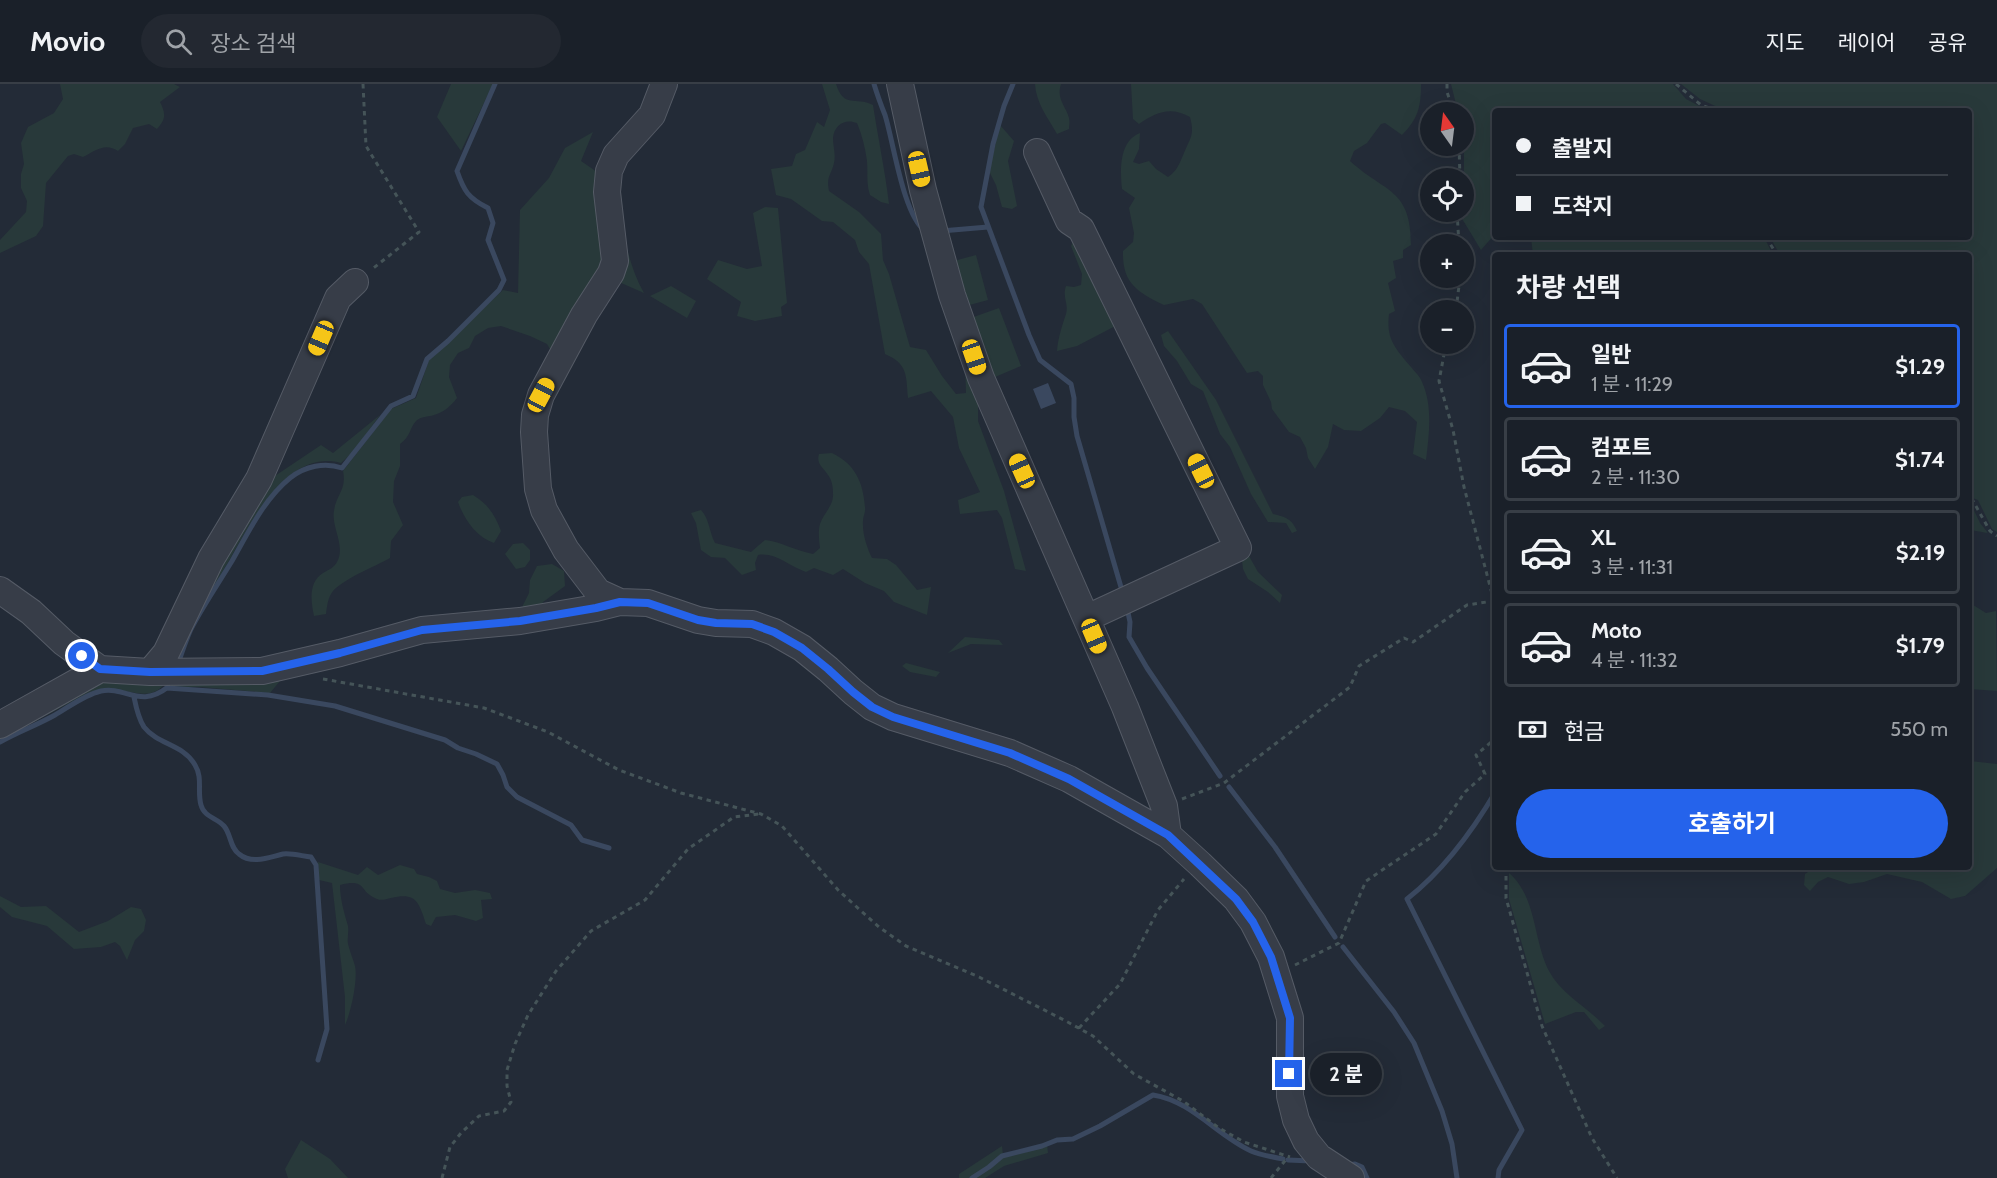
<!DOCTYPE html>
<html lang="ko">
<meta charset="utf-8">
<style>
body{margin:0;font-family:Cabin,"Noto Sans KR",sans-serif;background:#232831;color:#f1f3f6;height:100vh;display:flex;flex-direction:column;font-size:22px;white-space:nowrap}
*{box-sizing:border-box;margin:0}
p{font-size:20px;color:#9fa3a8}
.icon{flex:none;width:33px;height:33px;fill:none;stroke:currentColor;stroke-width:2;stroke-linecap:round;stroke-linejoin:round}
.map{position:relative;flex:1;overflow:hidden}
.side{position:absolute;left:1492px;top:168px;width:480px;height:618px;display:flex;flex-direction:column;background:#1a2029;border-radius:6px;box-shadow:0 6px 24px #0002,0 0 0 2px #383e46}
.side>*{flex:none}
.top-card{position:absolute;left:1492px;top:24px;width:480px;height:132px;border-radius:6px;box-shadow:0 6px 24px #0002,0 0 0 2px #383e46;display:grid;align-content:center;height:132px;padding:0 24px;background:#1a2029}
.needle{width:39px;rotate:346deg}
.tools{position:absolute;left:1420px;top:18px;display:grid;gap:12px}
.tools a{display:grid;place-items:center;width:54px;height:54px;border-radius:50%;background:#1a2029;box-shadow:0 6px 24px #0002,0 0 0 2px #383e46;font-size:30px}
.end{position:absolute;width:27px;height:27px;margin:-14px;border:8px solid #2563eb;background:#fff;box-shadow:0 0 0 3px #fff}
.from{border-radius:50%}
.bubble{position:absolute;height:42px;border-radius:21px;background:#1a2029;box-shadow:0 6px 24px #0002,0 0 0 2px #383e46;font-size:20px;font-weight:700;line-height:42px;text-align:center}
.car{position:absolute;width:18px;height:36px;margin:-18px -9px;border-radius:8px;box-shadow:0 0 4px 2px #0007;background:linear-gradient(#f5c518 24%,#345 0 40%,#f5c518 0 76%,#345 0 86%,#f5c518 0)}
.top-card b{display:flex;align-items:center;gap:21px;height:57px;font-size:22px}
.top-card b+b{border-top:2px solid #383e46}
.top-card i{width:15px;height:15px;background:#f1f3f6}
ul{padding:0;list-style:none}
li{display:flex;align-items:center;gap:18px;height:84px;margin:0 12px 9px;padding:0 12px;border:3px solid #383e46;border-radius:6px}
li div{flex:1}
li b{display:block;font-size:22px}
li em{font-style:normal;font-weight:700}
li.on{border-color:#2563eb}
li>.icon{width:54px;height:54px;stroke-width:1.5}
h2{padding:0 24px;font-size:27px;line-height:72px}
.pay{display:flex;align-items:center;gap:15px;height:66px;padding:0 24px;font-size:22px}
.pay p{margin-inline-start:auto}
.button{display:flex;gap:12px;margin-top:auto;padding:12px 24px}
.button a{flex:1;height:69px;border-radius:36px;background:#2563eb;color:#fff;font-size:24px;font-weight:700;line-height:69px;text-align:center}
header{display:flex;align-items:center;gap:36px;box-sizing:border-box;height:84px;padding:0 30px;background:#1a2029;border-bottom:2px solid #383e46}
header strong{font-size:28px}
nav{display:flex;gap:33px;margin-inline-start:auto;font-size:21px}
.search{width:420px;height:54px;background:#232831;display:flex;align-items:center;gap:15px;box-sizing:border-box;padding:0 21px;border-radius:33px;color:#9fa3a8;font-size:22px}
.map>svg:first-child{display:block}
</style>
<header>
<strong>Movio</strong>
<div class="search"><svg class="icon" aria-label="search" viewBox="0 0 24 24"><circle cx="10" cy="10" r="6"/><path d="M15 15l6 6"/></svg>장소 검색</div>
<nav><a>지도</a><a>레이어</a><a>공유</a></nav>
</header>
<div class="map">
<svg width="1997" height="1094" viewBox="0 0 1997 1094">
<rect width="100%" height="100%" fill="#232b37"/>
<path fill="#28393a" d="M60,0h114l6,3 -20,15c6,12 6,17 -3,27l-8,-5 -16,4 -8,16 -7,7c-13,-9 -23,0 -35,6l-9,-3 -6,2 -22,27 -3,43 -7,10 -36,17v-13l26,-28 1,-11 -6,-13v-14l3,-10 -3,-21 7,-16 26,-14 9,-14z
M451,0h42l-32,67 -24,-34z
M822,0h14c8,25 19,12 37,21 5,33 12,65 16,99l-8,-2 -11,-7c-4,-12 -2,-22 -3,-34 -2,-14 -5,-26 -10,-38 -12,-5 -23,2 -24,15 0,9 3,16 1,25 -3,13 -8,13 -5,28l30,21 22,22 2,26 6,14 21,73 16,3 16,26 14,18 10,-1 -1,-33 13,32v29l26,70 22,80 -11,-2 -13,-51 -5,-8 -37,4 -2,-14 22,-8 -21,-44 -6,-31 -22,-26 -23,7c-2,-23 0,-34 -23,-44l-16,-90 -10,-12 -4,-12 -22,-18 -11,-1 -31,-22 -15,-4 -5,-26 21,-3 4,-12 9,-4 12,-28 7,5 6,-17z
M1035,0h26c-5,15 5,22 8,34 1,4 0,8 0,11l-12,5c-9,-16 -21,-31 -22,-50z
M1131,0h290c0,23 -3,35 -19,51l-17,-12 -4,1 -14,19 -13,8 -4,10c35,32 61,27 61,84l-8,5v8l-10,3 3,17 -8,5 7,28 -6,3c-3,25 6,34 22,53 3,4 9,9 11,15 11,24 7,53 4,78l-13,-6 4,-32 -12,-11 -16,-4 -9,11 -19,13 -17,-1 -11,-6 -5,23 -13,22 -7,-11 -2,-10 -6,-11 -11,-5 -17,-23 -1,-7 -8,-17v-9l-5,-5 -11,2 -45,-69 -9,-5 -29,6c-27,-13 -42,-22 -41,-54l10,-9 1,-9 -5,-25 6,-10 -13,-9c-2,-19 -3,-48 18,-56l-1,16 -6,13 6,2 10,-3 7,8 12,8c10,-7 11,-13 16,-24 6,-15 11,-18 6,-36 -19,-11 -34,-5 -51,7l-6,-5z
M1451,0h222l13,15 23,12h-213l-1,123 -14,16 -20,-33v-5h3v-100h-6z
M1681,0h316v448l-5,-3 -14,-29 -8,-3v-242h-190l-10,-18h200v-126h-244l-26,-12z
M1000,41l14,16 -6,20 9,45 -5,3 -10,-2 -6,-22 -7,-14z
M593,48l-12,29 19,13 7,83 -53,99 -7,-12 -17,-8 -29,-10 -13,2 -13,8 -6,12 -11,5 -8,12 -1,12 8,21c-6,8 -13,14 -23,17 -6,2 -13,1 -18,6 -7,8 -5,15 -16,23v22l-6,15 -1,21 10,23 -12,16 -1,17c-16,9 -45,20 -57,33 -5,6 -6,15 -7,23l-12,2c-3,-14 -6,-34 9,-43 5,-3 11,-5 14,-11 9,-16 -6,-35 -3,-51 2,-17 13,-21 9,-40l48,-62 25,-11 13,-38 74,-70 15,3 2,-83 29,-32 16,-30z
M765,123l13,1 9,95 -6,4 1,9 -27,5 -18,-5 4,-14 -34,-23 11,-19 29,9 15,-3 -9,-53z
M622,142c5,24 10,46 22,67l-32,-14z
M1531,153h233l9,18h-240z
M1075,154l48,84 -46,24 -20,5c1,-13 5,-25 9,-37 3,-11 -4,-16 0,-28l8,1 7,-2 1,-11 -11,-28z
M976,171l12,45 -26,7 -12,-45z
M671,202l25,15 -9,17 -37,-22z
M999,224l22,58 -33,14 -20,-61z
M1168,247l48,69 57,114c13,3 19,5 24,17l-5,2 -6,-10 -18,-1 -17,-28 -21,-47 -10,-13 -17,-43 -12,-7 -14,-23 -13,-15 -3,-11z
M380,331l-26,36 -13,12c-53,-15 -90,59 -111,96 -14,23 -27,46 -40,68l73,-143 58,-39 12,8z
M832,369c23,11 31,29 33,54 1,5 -2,9 -2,14 -1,12 4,27 9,37l15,1 9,6 21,25 14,-3 -4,28 -33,-13 -10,-11 -19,-8 -22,-14 -10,6 -19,-7 -8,4c-16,-5 -30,-20 -48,-17l-3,8 1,7 -14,5 -17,-17 -14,-1 -10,-7 -5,-27 -5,-10 10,-3c9,10 8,22 14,33l36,9 14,-12c17,2 31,11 48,14l7,-6c-1,-8 -2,-17 0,-24 4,-12 14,-18 13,-31 0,-6 -1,-13 -5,-18 -5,-8 -12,-11 -9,-21z
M473,411c15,9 22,20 28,36l-7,12c-18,-6 -30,-24 -36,-41l4,-5z
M1970,419l1,1 9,19 8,10 -18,-3z
M523,459l7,7v10l-5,7 -9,2 -11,-15 8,-10z
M1245,465l13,23 24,23 -2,8 -12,-11 -20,-13 -5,-10 -2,-19z
M552,480l12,7 1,15 -22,16 -3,11 -20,4 3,-12 6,-12 1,-13 7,-14z
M1970,519l16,10 10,-2 1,80 -27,-2z
M965,553l34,3 4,5 -32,-1 -23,9z
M906,579l34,9 -4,5 -26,-5 -8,-6z
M285,591l-15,18 -70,-6h-29l4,-11z
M168,593c-11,26 -33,14 -54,13 -8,-1 -16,0 -24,2l-90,48v-7l97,-54z
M1970,677l27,3v104l-32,28 -14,3 -29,-17 -35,-8 -23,8 -15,2 -21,-7 -10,5 -8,9 -6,-6 1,-11c17,-12 32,-6 51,-2l6,-5h108z
M318,778l40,13 9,-8 11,8 22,-10 14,4 3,5 12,3 8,4 3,8 15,4 20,-3 15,3 2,6 -11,1 2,18 -7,3 -21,-6 -19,2 -5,9 -5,-2c-7,-22 -10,-32 -35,-26 -5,1 -9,3 -14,1 -19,-7 -9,-21 -37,-14 0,14 4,27 8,41 1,6 -1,12 0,18 2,8 5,15 7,22 3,14 -4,46 -10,59v-28l-13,-114 -13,-3z
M1509,789c28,24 24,67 40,98 12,23 38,36 56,55l-6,4 -15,-18h-8l-31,12 -36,-125z
M0,812l21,11 25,-1 33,26 29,-11 23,-14 10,2 5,11 -2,11 -9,9 -8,20 -7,-14 -5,-4 -14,5 -27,2 -27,-23 -35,-9 -12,-10z
M301,1056l29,19 18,19h-60l-3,-9z
M1047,1060l1,9 -44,13 -19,12h-26v-4l43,-28 1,9 22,-3z"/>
<path fill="#3a485f" d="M1048,299l8,20 -15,6 -8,-20z"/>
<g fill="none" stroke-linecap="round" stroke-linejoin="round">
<path stroke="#3a485f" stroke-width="5" d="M874,0c3,10 7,21 11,31 9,29 18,99 40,116
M1013,0l-9,22 -11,38 -12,63 48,128 11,25 31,24 3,14v19l3,19 46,158
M941,147l47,-4
M1127,524l3,14 -1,15 18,31 73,108
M178,580c4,-12 8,-24 13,-35 12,-23 27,-45 41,-68 16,-28 32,-62 58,-83 15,-12 35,-16 52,-10l49,-62 22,-10 14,-37 21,-18 51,-51 5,-10 -16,-40 5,-17 -5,-15c-20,-10 -24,-17 -31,-37l38,-87
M167,604l101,7 67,11 110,34 13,8 18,6 21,10 6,11 4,12 10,10 54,28 11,15 27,8
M134,613c2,10 4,21 10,30 14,18 39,17 51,38 8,13 2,26 6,40 3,12 16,13 23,21 7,8 6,22 15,28 13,11 31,3 44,0 9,-1 19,2 28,3l5,8 11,164 -9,31
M0,658c18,-10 37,-17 55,-27 14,-8 29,-20 46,-24 25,-5 39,18 67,-4
M1229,703l46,60 60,90
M1496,707c-24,41 -52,79 -89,108l115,231 -23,40 -1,8
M1343,863l51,65 20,31 28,68 10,33 5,34
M1288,1076l23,1
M1347,1081l8,-1 7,3 5,11
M972,1094l17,-11 13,-11 40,-10 15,-6 16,-1 27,-13 53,-31c39,6 63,40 98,56 9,4 22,6 32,8"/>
<g stroke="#555b66" stroke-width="28">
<path id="minor" d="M900,0l23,106 29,105 29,83 144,329 39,99 4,29
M1037,68l32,69 12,8 157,319 -151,70
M0,506l31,22 33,31 36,26 50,3 112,-1 78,-18 82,-23 98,-9 76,-13 24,-6 28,1 50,17 18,3 36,1 22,8 28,16 26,21 25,23 19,15 21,10 117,36 59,26 99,56 32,29 36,35 17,23 18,35 19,61v78l6,24 10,21 13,16 32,21
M620,518l-22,-10 -32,-42 -22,-40 -6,-21 -4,-57 1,-17 6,-20 43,-80 27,-42 4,-12 -8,-69 2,-21 7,-16 36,-40 12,-31
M150,588l16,-19 45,-94 48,-80 79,-181 17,-16
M0,641l100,-56"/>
</g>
<path stroke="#455458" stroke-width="3" stroke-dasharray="4.5 4.5" stroke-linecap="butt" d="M363,0l3,62 53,86 -48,38
M1447,0v8l7,20
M1676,0l25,21 17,6
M1459,62l1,32
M1457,128l2,32
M1766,153l11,18
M1456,226l4,-32
M1446,260l-7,37 14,49 11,57 32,122
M1970,416l3,1 17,30 7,5
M323,595l161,29 64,24 71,38 62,23 80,21 21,12 57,65 40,36 27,19 73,31 85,43 29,16 41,38 49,27 36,27 25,14 46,15
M1182,715l42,-16 126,-96 9,-21 45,-28 9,4 54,-37 26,-4
M1506,783v31l36,128 50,112 25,40
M1295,881l44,-22 27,-62 70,-47 29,-42 20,-18 -9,-19 20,-17
M1079,944l41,-44 38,-74 26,-31
M442,1094l8,-31 11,-14 18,-17 25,-5 7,-9 -4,-16v-16l8,-26 13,-29 28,-44 35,-40 54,-31 43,-51 46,-32 25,-3
M1271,1094l17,-21"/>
<use href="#minor" stroke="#373d48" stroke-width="26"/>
</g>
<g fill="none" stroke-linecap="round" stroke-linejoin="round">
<path stroke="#2563eb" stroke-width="8" d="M82,572l18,13 50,3 112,-1 78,-18 82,-23 98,-9 76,-13 24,-6 28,1 50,17 18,3 36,1 22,8 28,16 26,21 25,23 19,15 21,10 117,36 59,26 99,56 68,64 17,23 18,35 19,61 -1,56"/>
</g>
</svg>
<div class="tools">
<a><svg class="needle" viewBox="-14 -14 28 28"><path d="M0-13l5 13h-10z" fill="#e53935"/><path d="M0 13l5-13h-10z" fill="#9fa3a8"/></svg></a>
<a><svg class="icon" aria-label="locate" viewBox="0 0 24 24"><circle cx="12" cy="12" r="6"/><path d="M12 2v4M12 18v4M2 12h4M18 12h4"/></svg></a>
<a>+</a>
<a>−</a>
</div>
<i class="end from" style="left:82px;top:572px"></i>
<i class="end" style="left:1289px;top:990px"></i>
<div class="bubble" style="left:1310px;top:969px;width:72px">2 분</div>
<i class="car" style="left:919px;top:85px;rotate:167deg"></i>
<i class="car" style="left:321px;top:254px;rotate:203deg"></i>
<i class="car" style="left:974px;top:273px;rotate:161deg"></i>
<i class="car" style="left:541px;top:311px;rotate:28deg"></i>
<i class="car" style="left:1022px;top:387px;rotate:336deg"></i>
<i class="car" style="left:1201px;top:387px;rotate:334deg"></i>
<i class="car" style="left:1094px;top:552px;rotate:157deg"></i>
<div class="top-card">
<b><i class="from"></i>출발지</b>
<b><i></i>도착지</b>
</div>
<section class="side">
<h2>차량 선택</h2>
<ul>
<li class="on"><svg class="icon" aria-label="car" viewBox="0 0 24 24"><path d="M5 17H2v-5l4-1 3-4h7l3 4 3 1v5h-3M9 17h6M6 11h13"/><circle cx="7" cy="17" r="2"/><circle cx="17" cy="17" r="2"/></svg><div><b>일반</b><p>1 분 · 11:29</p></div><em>$1.29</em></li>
<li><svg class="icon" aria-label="car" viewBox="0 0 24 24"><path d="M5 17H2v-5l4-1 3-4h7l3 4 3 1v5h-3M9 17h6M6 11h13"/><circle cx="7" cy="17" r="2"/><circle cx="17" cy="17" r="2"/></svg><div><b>컴포트</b><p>2 분 · 11:30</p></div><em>$1.74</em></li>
<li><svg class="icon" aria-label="car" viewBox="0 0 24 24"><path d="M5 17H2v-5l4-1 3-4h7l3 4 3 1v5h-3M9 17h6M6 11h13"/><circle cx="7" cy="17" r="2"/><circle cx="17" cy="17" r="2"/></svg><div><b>XL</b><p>3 분 · 11:31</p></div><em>$2.19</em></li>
<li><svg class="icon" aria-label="car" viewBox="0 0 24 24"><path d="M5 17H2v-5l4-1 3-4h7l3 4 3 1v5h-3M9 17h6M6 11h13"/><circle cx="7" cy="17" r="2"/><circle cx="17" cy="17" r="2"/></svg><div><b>Moto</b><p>4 분 · 11:32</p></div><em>$1.79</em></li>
</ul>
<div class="pay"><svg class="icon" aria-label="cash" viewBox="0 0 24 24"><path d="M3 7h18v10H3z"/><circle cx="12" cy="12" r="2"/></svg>현금<p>550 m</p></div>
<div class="button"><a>호출하기</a></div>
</section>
</div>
